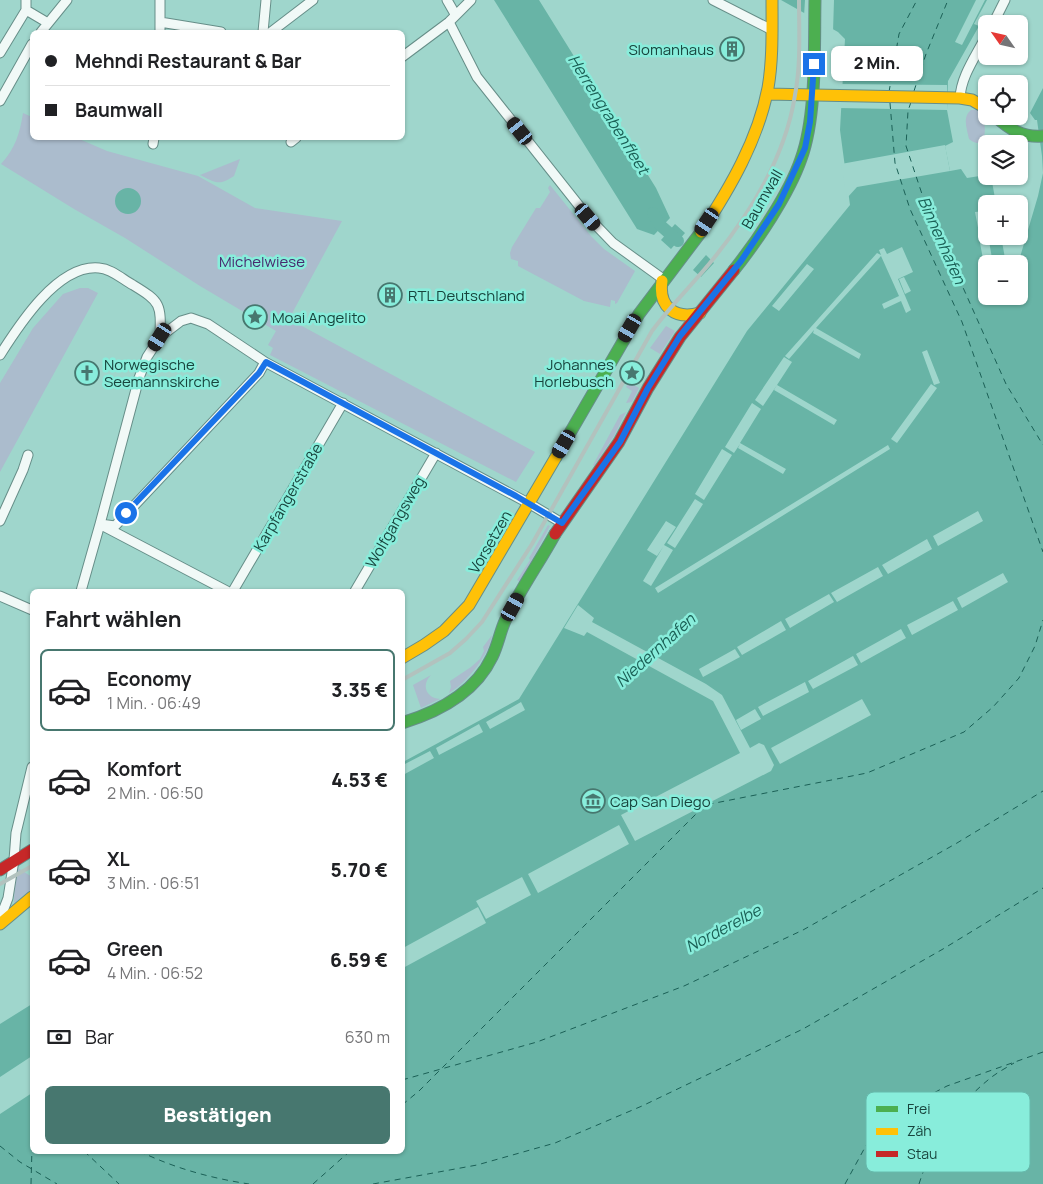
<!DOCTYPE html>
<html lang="de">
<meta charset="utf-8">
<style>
body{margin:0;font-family:Manrope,sans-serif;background:#f2f2f2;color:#202124;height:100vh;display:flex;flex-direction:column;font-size:19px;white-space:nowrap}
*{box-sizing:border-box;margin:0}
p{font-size:16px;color:#757577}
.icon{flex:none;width:28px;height:28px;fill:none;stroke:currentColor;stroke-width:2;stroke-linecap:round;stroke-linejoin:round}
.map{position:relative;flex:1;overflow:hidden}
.details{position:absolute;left:30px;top:589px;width:375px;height:565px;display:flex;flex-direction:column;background:#fff;border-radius:8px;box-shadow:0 1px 4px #0004}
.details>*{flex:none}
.guide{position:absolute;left:30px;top:30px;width:375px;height:110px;border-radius:8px;box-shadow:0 1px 4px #0004;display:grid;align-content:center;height:110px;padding:0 15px;background:#fff}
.needle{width:32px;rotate:304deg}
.buttons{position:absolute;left:978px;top:15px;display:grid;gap:10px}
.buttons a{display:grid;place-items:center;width:50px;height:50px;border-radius:8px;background:#fff;box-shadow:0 1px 4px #0004;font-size:25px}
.end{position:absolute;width:22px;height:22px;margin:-11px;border:6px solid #1a73e8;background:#fff;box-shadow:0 0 0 2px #fff}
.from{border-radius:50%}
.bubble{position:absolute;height:35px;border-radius:8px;background:#fff;box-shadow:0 1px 4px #0004;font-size:16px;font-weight:800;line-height:35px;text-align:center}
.car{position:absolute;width:15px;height:30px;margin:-15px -8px;border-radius:6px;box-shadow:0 0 4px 1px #0007;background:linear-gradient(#222 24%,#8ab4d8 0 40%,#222 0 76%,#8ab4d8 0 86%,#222 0)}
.guide b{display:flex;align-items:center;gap:18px;height:48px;font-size:19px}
.guide b+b{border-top:1px solid #e0e0e0}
.guide i{width:12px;height:12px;background:#202124}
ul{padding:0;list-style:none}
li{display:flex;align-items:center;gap:15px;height:82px;margin:0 10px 8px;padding:0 5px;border:2px solid transparent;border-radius:8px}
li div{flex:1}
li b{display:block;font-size:19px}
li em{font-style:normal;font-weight:800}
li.current{border-color:#47776f}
li>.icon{width:45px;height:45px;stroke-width:1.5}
h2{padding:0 15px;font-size:22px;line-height:60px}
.pay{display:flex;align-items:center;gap:12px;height:55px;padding:0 15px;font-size:19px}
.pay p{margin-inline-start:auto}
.cta{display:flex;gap:10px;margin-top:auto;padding:10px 15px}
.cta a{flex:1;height:58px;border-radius:8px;background:#47776f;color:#fff;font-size:20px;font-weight:800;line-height:58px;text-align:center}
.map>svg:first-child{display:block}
</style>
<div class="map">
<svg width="1043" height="1184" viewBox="0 0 1043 1184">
<rect width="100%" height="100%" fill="#9fd6cc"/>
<path fill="#abbccd" d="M971,110h6c12,8 11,45 -8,29 -2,-10 -7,-22 2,-29z
M23,113l9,4v21h45l30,13 91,25 57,32 87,13 -53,98 246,133 -19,30 -246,-127 3,-7 -5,-3 8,-14 -76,-45 -75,-48 -51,-29 -73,-45c14,-15 19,-31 22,-51z
M240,159l-6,17c-15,10 -18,7 -34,-1z
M550,185l41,51 13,13 31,22 -18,32 -2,1v-3l-4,-1 -1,7 -26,-6 -66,-35v-5l-7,-2 -1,-6 2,-6 24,-39h4l10,-16 -2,-4z
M80,288h8l10,5 -98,179v-89l33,-55 30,-34z
M666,326l9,5 -15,23 -10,-6z
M629,382l10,6 -7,14 -6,1 6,-12 -6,-4z
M626,412l-12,24 -20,30 -1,-1 27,-50z
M548,525l2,1 -30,56 -3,-2 13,-20 -1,-2z
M492,635c-2,19 -26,49 -43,58l2,-6 -1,-6 21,-14 9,-8 4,-8 -1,-4z
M431,675c-10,10 -5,23 9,24l-19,9 -8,-23z
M15,866l17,11v12l-18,14z"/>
<path fill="#68b4a6" d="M494,0h45l117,188 14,30 -16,17 -17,-6z
M781,0h206l-13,24 5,2 -31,55 -1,29 6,32 -8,4 5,25 11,-2 6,9 19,-3v1h5l5,28h-10v32h15l5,28h-20v32h33l-1,-32 20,-68 5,-23 -1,-17 -5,-36h-2l-5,-7 13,-25v1096h-1043v-160l32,-20v147h370l1,-389 116,-63 228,-368 103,-126 -10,-75 5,-91 -7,-7z
M115 201a13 13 0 1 1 26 0a13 13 0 1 1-26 0Z
M675,224l10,9 -14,16 -10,-9z
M706,255l8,8 -13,14 -8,-7z"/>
<path fill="#9fd6cc" d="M805,0h29l-1,32 -29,-16z
M976,0h9l-23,45 -7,-3z
M839,84l108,1v25l-109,-2z
M945,145l5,26 -93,16 -10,11 -6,-34z
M985,211l1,25 4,1 -10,1 -5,-26z
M989,241l4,23h-7v11l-6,-32z
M902,247l11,25 -15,7 13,31 -5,3 -5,-12 -17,8 -2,-5 17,-8 -18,-40 -65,72 45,26 -2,5 -46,-26 1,-3 -25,29 -4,-3 92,-103 4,2 -2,-5 5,-2 3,6z
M807,264l7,5 -35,42 -7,-5z
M904,277l7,14 -6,3 -6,-15z
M927,350l13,33 -6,2 -12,-33z
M784,357l8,5 -15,23 60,35 -3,5 -60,-35 3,-5 -14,21 -8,-6z
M931,384l6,4 -40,55 -6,-4z
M752,403l9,6 -21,34 46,26 -3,5 -45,-26 2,-4 -6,9 -9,-6z
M888,445l2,4 -232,144 -3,-5z
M722,449l10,6 -28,45 -9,-6z
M695,499l8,5 -28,44 -8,-5z
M978,511l5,10 -45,25 -5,-10z
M666,521l10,6 -12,18 9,5 -22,36 -8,-5 20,-34 -6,9 -10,-6z
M927,539l5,10 -44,25 -6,-9z
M878,567l5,9 -46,26 -6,-9z
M1003,573l5,9 -46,26 -5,-10z
M829,594l5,8 -44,26 -5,-9z
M953,601l5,9 -46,25 -5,-10z
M578,605l16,13 -2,4 114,62 16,11 28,53 9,-5 5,2 10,20 -3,6 -136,70 -14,-26 119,-62 -27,-52 -126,-69 -3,4 -20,-8z
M781,621l5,9 -44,25 -5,-8z
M901,629l5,9 -45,25 -5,-9z
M735,649l5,8 -37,20 -4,-8z
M853,656l5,9 -45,24 -5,-8z
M805,682l4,10 -46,24 -5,-9z
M862,699l9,16 -91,49 -9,-16z
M521,702l4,8 -35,19 -4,-7z
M755,709l6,10 -20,11 -5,-10z
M479,724l4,8 -44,23 -3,-7z
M430,751l4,7 -31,17v-10z
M619,825l10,19 -91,49 -10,-19z
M522,877l9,18 -45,24 -10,-18z
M478,907l8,16 -83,45v-20z
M32,1056v37l-32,21v-37z"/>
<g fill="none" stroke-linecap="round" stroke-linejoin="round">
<path stroke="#68b4a6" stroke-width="12" d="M653,213l7,12 18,16"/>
<path stroke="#1b6056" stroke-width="1" stroke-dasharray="6 5" stroke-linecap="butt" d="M914,91l12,-37 22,-54
M889,92l10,-58 18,-34
M911,102l-3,9 -2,35 18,54 82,184 37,61
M890,103l5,60 15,46 52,113 81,230
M402,1080l135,-38 147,-56 119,-56 154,-87 86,-52
M402,1105l17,-14 286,-286 162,-32 97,-41 29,-25 26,-29 16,-32 8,-26
M0,1146l20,16 37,22
M84,1151l35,33
M139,1151c35,17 71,27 110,33
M31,1184l1,-37
M313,1184l37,-33
M373,1184l104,-19 78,-22 87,-37 161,-77 140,-80 100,-61
M845,1184l24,-44 28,-28 50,-26 96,-34
M919,1184c13,-41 36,-77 69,-104 8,-7 18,-12 26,-17"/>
<g stroke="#668e88" stroke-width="11">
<path id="street" d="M447,0l8,14
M713,0l59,30
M26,10l22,13
M160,22l61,10
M449,22l28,55 111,140 25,26 50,36
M993,24l12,-24
M41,32l26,-32
M160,32v-32
M263,32l3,-32
M271,32l42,-32
M0,53l26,-43v-10
M402,57l47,-35 22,-22
M960,98c1,-22 16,-42 26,-62
M0,101l32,-57
M291,142l5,-4
M153,144l1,-6
M0,355c19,-30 58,-91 99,-87 13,1 23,11 34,17 28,17 28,19 27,52
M0,521l23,-51 5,-15
M100,524l15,2 144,-153 6,-11
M105,527l122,64
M81,591l19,-67 39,-146 8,-21 13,-20 21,-16 10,-3 17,6 57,38 265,142 32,19
M233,591l110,-188
M355,591l81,-138
M0,596l32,14
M0,919l8,-21 6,-38 2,-27 16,-66"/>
</g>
<g stroke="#668e88" stroke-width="13">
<path id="fast" d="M995,116c14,13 28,22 48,20
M734,270c23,-29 55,-76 67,-111 16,-44 13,-112 14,-159
M556,457l83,-143 62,-82
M402,723c36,-11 73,-30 90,-66 6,-12 8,-25 13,-36 14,-30 34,-58 50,-87"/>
</g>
<g stroke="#668e88" stroke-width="13">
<path id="slow" d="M767,94l193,4 12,2 14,8
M701,232c29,-44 57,-92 67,-144 5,-29 4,-59 4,-88
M662,281c-4,26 13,39 38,32
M402,658l22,-13 20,-14 25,-26 87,-148
M0,924l32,-27"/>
</g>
<g stroke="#668e88" stroke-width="13">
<path id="jam" d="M555,534l64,-92 29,-54 32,-51 54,-67
M0,870l32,-20"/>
</g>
<use href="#street" stroke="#f1f9f7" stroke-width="9"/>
<use href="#fast" stroke="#4caf50" stroke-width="11"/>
<use href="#slow" stroke="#ffc107" stroke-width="11"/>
<use href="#jam" stroke="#c62828" stroke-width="11"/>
<path stroke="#b2c2be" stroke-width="4" d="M402,680l48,-27 16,-14 16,-17 50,-78 120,-213c19,-26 42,-48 62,-73 37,-46 72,-104 81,-163 6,-31 4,-63 4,-95
M0,884l32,-18"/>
</g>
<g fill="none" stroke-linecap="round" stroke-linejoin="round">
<path stroke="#1a73e8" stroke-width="6" d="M126,513l133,-140 7,-11 250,134 46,27 58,-81 28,-54 32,-52 61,-75 38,-57 26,-56 5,-26 4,-58"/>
</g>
<defs>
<g id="building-ring" transform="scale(1.25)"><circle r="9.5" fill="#88eddb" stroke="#47776f" stroke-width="1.5"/><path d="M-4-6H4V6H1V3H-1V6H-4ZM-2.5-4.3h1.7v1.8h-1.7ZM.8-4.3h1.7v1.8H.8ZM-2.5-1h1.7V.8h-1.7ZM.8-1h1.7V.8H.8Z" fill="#47776f"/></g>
<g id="sight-ring" transform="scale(1.25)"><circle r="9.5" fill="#88eddb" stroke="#47776f" stroke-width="1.5"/><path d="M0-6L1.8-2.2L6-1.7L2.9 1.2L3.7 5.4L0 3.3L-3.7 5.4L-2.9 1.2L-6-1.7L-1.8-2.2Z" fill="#47776f"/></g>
<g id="church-ring" transform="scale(1.25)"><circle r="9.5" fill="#88eddb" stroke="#47776f" stroke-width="1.5"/><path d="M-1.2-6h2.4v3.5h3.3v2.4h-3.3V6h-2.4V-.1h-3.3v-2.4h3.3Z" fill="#47776f"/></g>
<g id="museum-ring" transform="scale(1.25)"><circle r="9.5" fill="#88eddb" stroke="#47776f" stroke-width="1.5"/><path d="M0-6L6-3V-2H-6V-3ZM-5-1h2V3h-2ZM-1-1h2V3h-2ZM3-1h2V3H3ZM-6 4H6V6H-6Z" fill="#47776f"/></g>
</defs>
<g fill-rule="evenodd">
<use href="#building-ring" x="732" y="49"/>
<use href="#building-ring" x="390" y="295"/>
<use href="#sight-ring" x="255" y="317"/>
<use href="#church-ring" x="87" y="373"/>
<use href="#sight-ring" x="632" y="373"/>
<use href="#museum-ring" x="593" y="801"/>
</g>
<g text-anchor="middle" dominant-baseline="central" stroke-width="5" stroke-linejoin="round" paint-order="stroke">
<g font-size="15" fill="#18443d" stroke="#88eddb" text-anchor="start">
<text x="714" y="49" text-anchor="end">Slomanhaus</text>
<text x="408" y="295">RTL Deutschland</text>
<text x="272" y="317">Moai Angelito</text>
<text x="104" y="364">Norwegische<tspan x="104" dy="17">Seemannskirche</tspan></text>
<text x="614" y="364" text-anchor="end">Johannes<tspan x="614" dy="17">Horlebusch</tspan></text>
<text x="610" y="801">Cap San Diego</text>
</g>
<g font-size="15" fill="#18443d" stroke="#88eddb">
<text transform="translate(762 199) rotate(-60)">Baumwall</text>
<text transform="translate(288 497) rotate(-60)">Karpfangerstraße</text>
<text transform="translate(395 522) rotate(-60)">Wolfgangsweg</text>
<text transform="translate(490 542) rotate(-60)">Vorsetzen</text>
</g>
<g font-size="15" fill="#48296e" stroke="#88eddb">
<text x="262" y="261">Michelwiese</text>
</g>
<g font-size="16" font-style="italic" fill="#1b6056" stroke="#88eddb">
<text transform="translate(609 114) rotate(58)">Herrengrabenfleet</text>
<text transform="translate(942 240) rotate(66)">Binnenhafen</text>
<text transform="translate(655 650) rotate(-42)">Niedernhafen</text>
<text transform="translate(723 928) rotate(-28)">Norderelbe</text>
</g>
</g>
<rect x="866" y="1092" width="164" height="80" rx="8" fill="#88eddb" stroke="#66baac" stroke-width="1"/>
<rect x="876" y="1106" width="22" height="6" fill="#4caf50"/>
<rect x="876" y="1128" width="22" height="7" fill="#ffc107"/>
<rect x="876" y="1151" width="22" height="6" fill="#c62828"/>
<g font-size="14" fill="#18443d">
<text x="907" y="1114">Frei</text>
<text x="907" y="1136">Zäh</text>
<text x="907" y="1159">Stau</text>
</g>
</svg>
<div class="buttons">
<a><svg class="needle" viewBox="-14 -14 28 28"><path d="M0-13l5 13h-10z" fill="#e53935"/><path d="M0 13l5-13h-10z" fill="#757577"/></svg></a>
<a><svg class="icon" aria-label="locate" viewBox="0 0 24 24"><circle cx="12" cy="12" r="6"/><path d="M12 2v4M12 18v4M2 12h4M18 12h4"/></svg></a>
<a><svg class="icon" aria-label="layers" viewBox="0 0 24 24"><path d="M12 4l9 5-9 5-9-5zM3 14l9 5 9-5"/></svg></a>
<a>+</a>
<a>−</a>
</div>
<i class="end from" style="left:126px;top:513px"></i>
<i class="end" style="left:814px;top:64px"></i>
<div class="bubble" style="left:831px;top:46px;width:92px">2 Min.</div>
<i class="car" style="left:520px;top:131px;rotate:321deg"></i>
<i class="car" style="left:588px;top:217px;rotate:140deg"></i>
<i class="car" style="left:707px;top:222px;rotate:214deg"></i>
<i class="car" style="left:630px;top:328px;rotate:210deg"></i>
<i class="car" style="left:160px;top:337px;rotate:212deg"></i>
<i class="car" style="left:564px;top:444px;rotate:210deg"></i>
<i class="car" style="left:513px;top:607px;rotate:29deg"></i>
<div class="guide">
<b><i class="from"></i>Mehndi Restaurant &amp; Bar</b>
<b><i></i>Baumwall</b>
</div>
<section class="details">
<h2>Fahrt wählen</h2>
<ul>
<li class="current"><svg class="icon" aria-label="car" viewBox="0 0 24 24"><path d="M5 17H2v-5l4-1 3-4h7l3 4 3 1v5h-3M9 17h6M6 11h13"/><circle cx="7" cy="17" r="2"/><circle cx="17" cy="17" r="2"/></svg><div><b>Economy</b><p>1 Min. · 06:49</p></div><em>3.35 €</em></li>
<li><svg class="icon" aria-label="car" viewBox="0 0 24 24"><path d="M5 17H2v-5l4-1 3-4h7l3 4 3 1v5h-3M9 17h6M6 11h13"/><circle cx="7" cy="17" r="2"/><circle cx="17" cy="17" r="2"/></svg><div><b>Komfort</b><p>2 Min. · 06:50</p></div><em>4.53 €</em></li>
<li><svg class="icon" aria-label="car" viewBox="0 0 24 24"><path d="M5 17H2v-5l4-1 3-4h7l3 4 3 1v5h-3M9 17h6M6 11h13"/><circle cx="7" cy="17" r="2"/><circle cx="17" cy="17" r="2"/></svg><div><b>XL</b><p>3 Min. · 06:51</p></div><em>5.70 €</em></li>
<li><svg class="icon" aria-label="car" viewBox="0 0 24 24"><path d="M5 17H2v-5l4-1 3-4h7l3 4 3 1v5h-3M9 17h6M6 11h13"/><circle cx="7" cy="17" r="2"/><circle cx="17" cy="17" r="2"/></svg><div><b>Green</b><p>4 Min. · 06:52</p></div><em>6.59 €</em></li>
</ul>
<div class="pay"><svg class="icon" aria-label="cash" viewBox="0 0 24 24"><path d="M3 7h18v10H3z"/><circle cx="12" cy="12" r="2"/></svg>Bar<p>630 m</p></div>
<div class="cta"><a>Bestätigen</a></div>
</section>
</div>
